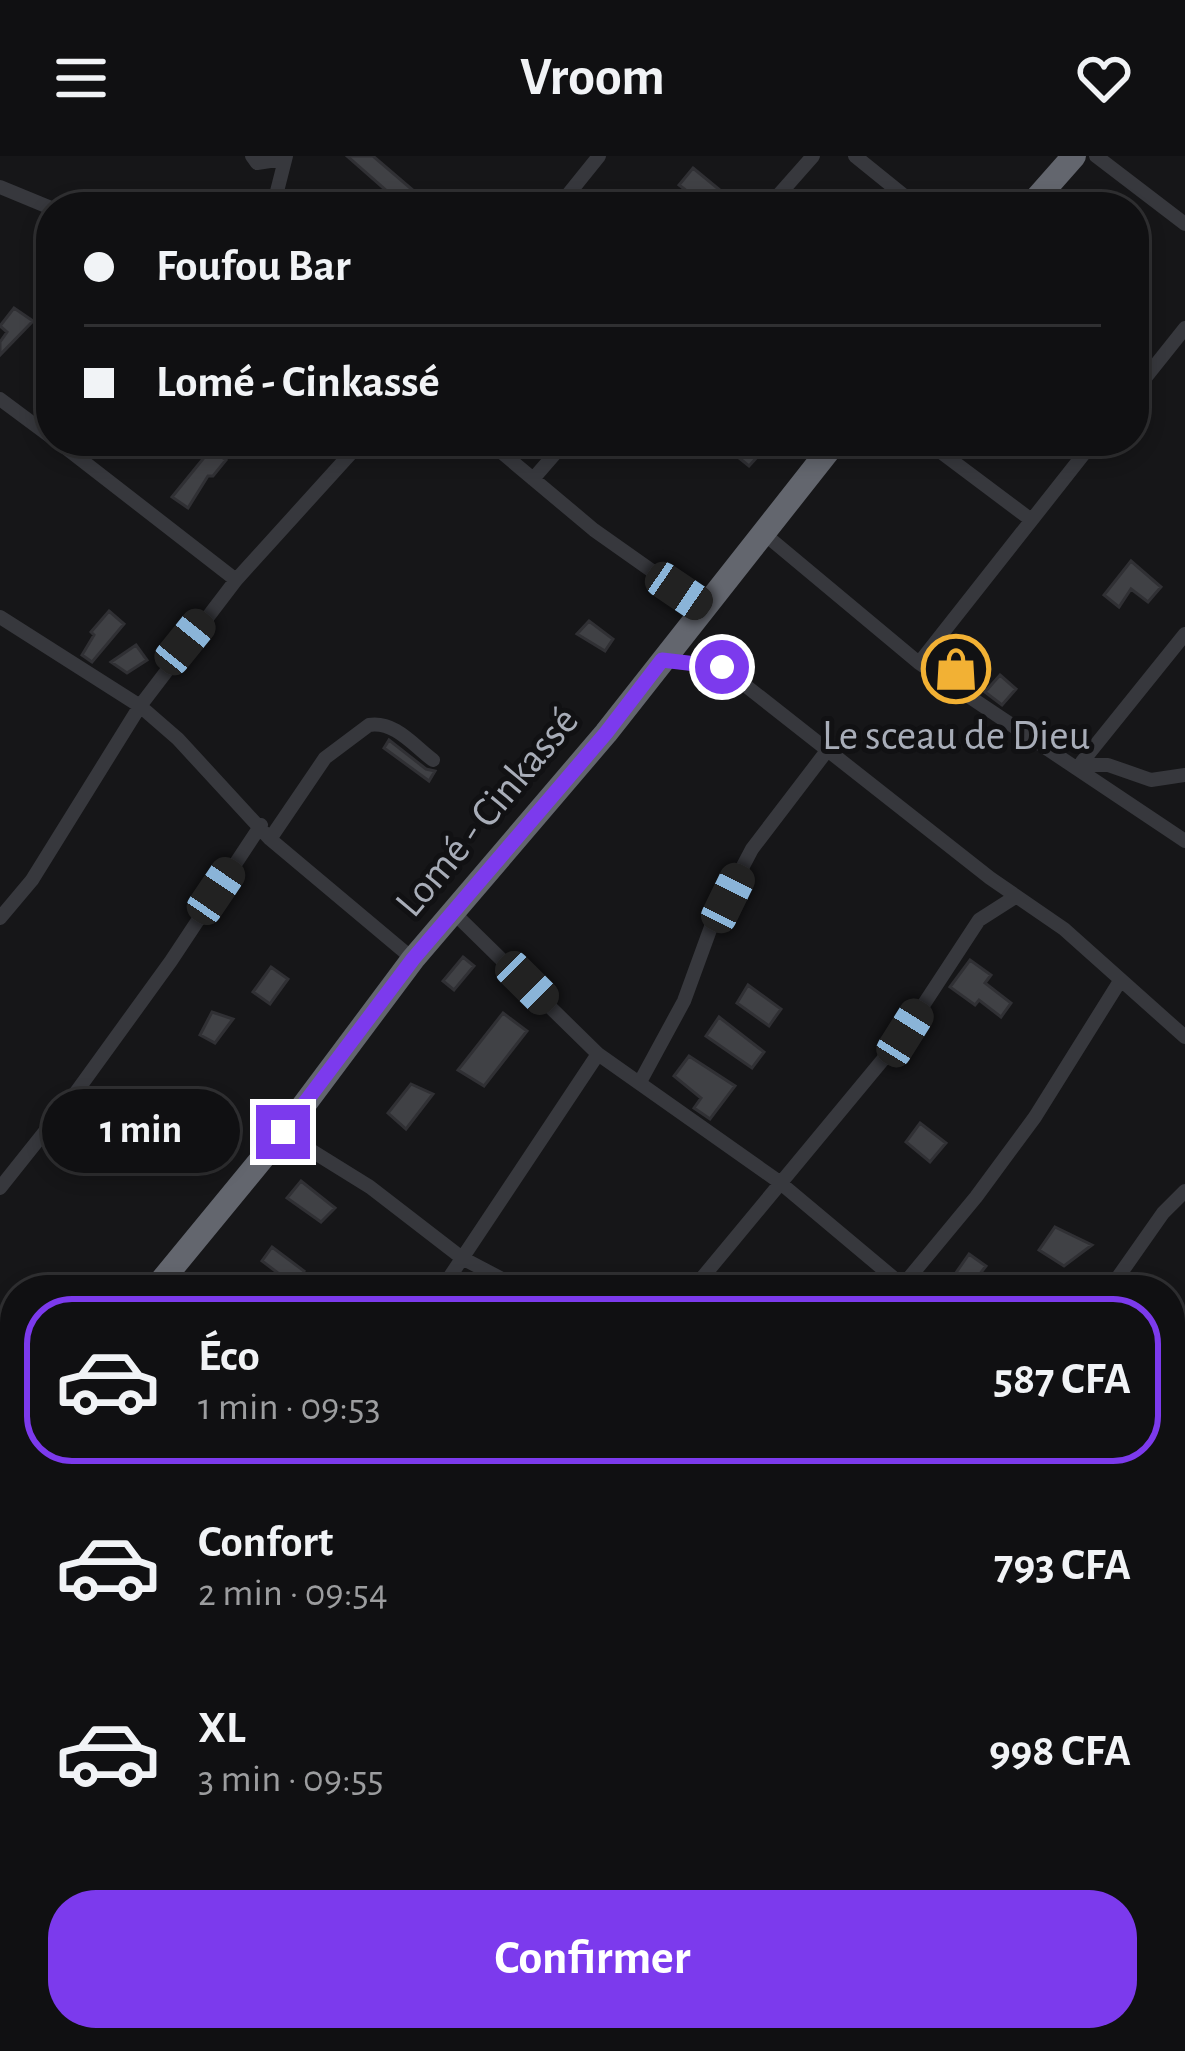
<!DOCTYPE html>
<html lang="fr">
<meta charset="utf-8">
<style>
body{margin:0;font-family:"Alegreya Sans",sans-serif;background:#19191b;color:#f1f3f6;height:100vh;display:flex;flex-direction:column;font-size:45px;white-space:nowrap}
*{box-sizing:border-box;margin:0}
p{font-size:39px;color:#9c9d9f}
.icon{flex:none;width:66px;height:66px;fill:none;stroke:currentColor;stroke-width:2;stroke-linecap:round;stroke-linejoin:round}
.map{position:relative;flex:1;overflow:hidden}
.sheet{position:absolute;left:0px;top:1119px;width:1185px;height:777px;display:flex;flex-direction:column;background:#101012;border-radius:48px 48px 0 0;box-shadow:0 6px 18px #0003,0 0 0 3px #303032}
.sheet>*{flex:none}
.banner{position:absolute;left:36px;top:36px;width:1113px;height:264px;border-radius:48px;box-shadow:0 6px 18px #0003,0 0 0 3px #303032;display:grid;align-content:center;height:264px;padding:0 48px;background:#101012}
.end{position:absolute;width:54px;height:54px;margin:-27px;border:15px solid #7c3aed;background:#fff;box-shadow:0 0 0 6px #fff}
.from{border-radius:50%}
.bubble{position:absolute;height:84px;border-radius:42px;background:#101012;box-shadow:0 6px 18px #0003,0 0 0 3px #303032;font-size:39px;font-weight:700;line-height:84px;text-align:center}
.car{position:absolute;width:36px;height:72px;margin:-36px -18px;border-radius:15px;box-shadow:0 0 9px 3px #0007;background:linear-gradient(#222 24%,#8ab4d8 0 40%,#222 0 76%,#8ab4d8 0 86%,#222 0)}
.banner b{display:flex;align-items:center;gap:42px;height:114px;font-size:45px}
.banner b+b{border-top:3px solid #303032}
.banner i{width:30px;height:30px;background:#f1f3f6}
ul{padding:21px 0 0;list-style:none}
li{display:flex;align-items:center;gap:36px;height:168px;margin:0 24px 18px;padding:0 24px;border:6px solid transparent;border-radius:48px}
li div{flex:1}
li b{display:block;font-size:45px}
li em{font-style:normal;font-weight:700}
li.current{border-color:#7c3aed}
li>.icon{width:108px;height:108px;stroke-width:1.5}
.action{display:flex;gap:24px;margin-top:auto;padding:24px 48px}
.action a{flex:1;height:138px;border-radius:48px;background:#7c3aed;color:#fff;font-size:48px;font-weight:700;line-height:138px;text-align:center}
header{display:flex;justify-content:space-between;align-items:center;height:156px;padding:0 48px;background:#101012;font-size:54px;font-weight:700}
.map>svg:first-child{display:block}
</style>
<header><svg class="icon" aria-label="menu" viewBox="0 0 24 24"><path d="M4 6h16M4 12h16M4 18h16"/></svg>Vroom<svg class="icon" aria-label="heart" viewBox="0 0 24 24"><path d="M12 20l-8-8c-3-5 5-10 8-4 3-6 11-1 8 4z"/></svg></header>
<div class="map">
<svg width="1185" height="1895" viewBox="0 0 1185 1895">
<rect width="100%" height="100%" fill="#161618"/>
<path fill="#404145" stroke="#303034" stroke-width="3" d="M347,0h26l49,42 -8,9h-9z
M693,12l28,23 -13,16 -29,-22z
M14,152l19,13 -33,34v-13l7,-10 -7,-6z
M735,285h12l14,12 -12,13 -21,-17z
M211,293l15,11 -13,16h-5l-20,32 -16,-11z
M1131,405l30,26 -13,15 -17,-13 -12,18 -15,-12z
M109,455l15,13 -32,38 -10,-7 12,-20 -3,-3z
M589,465l24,18 -8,12 -28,-17z
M136,489l11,15 -20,13 -16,-11z
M1000,519l16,14 -14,16 -17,-13z
M389,584l37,29 9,2 -6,10 -45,-33z
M463,801l11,9 -20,24 -11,-9z
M970,804l21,15 -6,8 26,20 -10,14 -22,-17 -4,5 -25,-18z
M271,811l17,12 -18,25 -17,-12z
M748,829l33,24 -12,17 -32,-23z
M212,856l21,7 -18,24 -15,-8z
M503,857l24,18 -43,55 -26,-16z
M719,861l45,35 -12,16 -46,-32z
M689,900l46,30 -25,33 -16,-11 7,-10 -27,-22z
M411,928l22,10 -27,35 -18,-16z
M920,967l26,20 -16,19 -24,-20z
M301,1025l34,27 -14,14 -34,-24z
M1055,1071l37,18 -28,21 -25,-16z
M272,1091l32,24 -10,14 -32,-24z
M969,1098l17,12 -17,22 -16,-11z
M0,1493l15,12v30l-15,-11z
M1097,1881h40l22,14h-29z"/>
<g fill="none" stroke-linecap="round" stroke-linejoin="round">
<path stroke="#37383d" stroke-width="14" d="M252,0l5,7 26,-4
M855,0l63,51
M1096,0l89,68
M0,31l51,21
M273,51l13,-51
M558,51l41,-51
M768,51l45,-51
M1134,236l51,-64
M0,243l51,38
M57,285l179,139
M362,285l-126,139 -96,126 38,33 92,100 143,120
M488,285l106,89 109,77
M926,285l104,78
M533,323l33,-38
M762,376l157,131 266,178
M0,461l140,89 -108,174 -32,38
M661,504l61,7 268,211 74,51 121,108
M919,507l175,-222
M1082,606l103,-128
M1080,609h28l43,15 34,-5
M270,683l55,-81 44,-33c26,-4 44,20 64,35
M454,757l144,141 180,127 130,109
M640,926l44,-81 27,-74 41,-78 74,-97
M283,977l87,54 92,71 61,32
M0,1032l74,-93 97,-134 90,-136
M441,1134l157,-236
M692,1134l213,-257 74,-113 36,-23
M899,1134l77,-93 59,-80 85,-136
M1109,1134l54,-77 22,-22
M1170,1305l15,9
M0,1375l15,12
M1170,1376l15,-18
M1170,1551l15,9
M1170,1649l15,-21
M0,1708l15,-16
M1170,1771l15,11
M0,1777l15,19
M646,1881l21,14
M298,1895l10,-14
M528,1895l10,-14
M756,1895l12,-14
M979,1895l11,-14"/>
<path stroke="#63666e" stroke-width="24" d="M1029,51l45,-51
M154,1134l129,-157 130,-174 193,-226 230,-292
M0,1331l15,-19"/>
</g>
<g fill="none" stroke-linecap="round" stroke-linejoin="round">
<path stroke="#7c3aed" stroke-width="15" d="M283,976l130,-173 193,-226 56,-73 60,7"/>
</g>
<defs>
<g id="shop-ring" transform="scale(3.45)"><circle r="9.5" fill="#111113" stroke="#f2b134" stroke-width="1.5"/><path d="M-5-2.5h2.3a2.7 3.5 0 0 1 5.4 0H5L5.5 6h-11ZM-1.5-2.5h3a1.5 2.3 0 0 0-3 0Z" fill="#f2b134"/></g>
</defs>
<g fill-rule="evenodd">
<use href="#shop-ring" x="956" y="513"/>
</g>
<g text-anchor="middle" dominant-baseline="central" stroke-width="10" stroke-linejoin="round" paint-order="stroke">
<g font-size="42" fill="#a8adb8" stroke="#111113">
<text x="956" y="580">Le sceau de Dieu</text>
</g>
<g font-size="42" fill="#a8adb8" stroke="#111113">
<text transform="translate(487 656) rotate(-50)">Lomé - Cinkassé</text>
</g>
</g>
</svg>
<i class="end from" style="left:722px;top:511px"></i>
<i class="end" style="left:283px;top:976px"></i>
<div class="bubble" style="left:42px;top:933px;width:198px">1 min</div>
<i class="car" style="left:679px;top:435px;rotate:124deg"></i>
<i class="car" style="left:185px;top:486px;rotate:39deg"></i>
<i class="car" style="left:216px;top:735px;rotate:34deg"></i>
<i class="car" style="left:728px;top:742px;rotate:26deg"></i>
<i class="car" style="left:527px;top:827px;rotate:135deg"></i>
<i class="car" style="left:905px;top:877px;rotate:32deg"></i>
<div class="banner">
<b><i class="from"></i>Foufou Bar</b>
<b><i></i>Lomé - Cinkassé</b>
</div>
<section class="sheet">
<ul>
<li class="current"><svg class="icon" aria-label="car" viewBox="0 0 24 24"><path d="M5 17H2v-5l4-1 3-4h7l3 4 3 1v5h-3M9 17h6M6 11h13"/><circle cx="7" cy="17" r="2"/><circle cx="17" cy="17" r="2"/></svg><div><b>Éco</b><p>1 min · 09:53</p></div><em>587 CFA</em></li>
<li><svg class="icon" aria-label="car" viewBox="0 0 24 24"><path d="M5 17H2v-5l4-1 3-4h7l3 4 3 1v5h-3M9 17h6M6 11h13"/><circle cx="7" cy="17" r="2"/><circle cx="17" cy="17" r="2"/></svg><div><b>Confort</b><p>2 min · 09:54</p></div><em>793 CFA</em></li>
<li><svg class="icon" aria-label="car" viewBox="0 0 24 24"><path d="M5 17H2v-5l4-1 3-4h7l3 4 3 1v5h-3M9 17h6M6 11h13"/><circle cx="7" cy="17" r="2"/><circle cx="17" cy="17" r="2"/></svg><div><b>XL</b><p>3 min · 09:55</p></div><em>998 CFA</em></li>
</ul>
<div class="action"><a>Confirmer</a></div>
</section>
</div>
